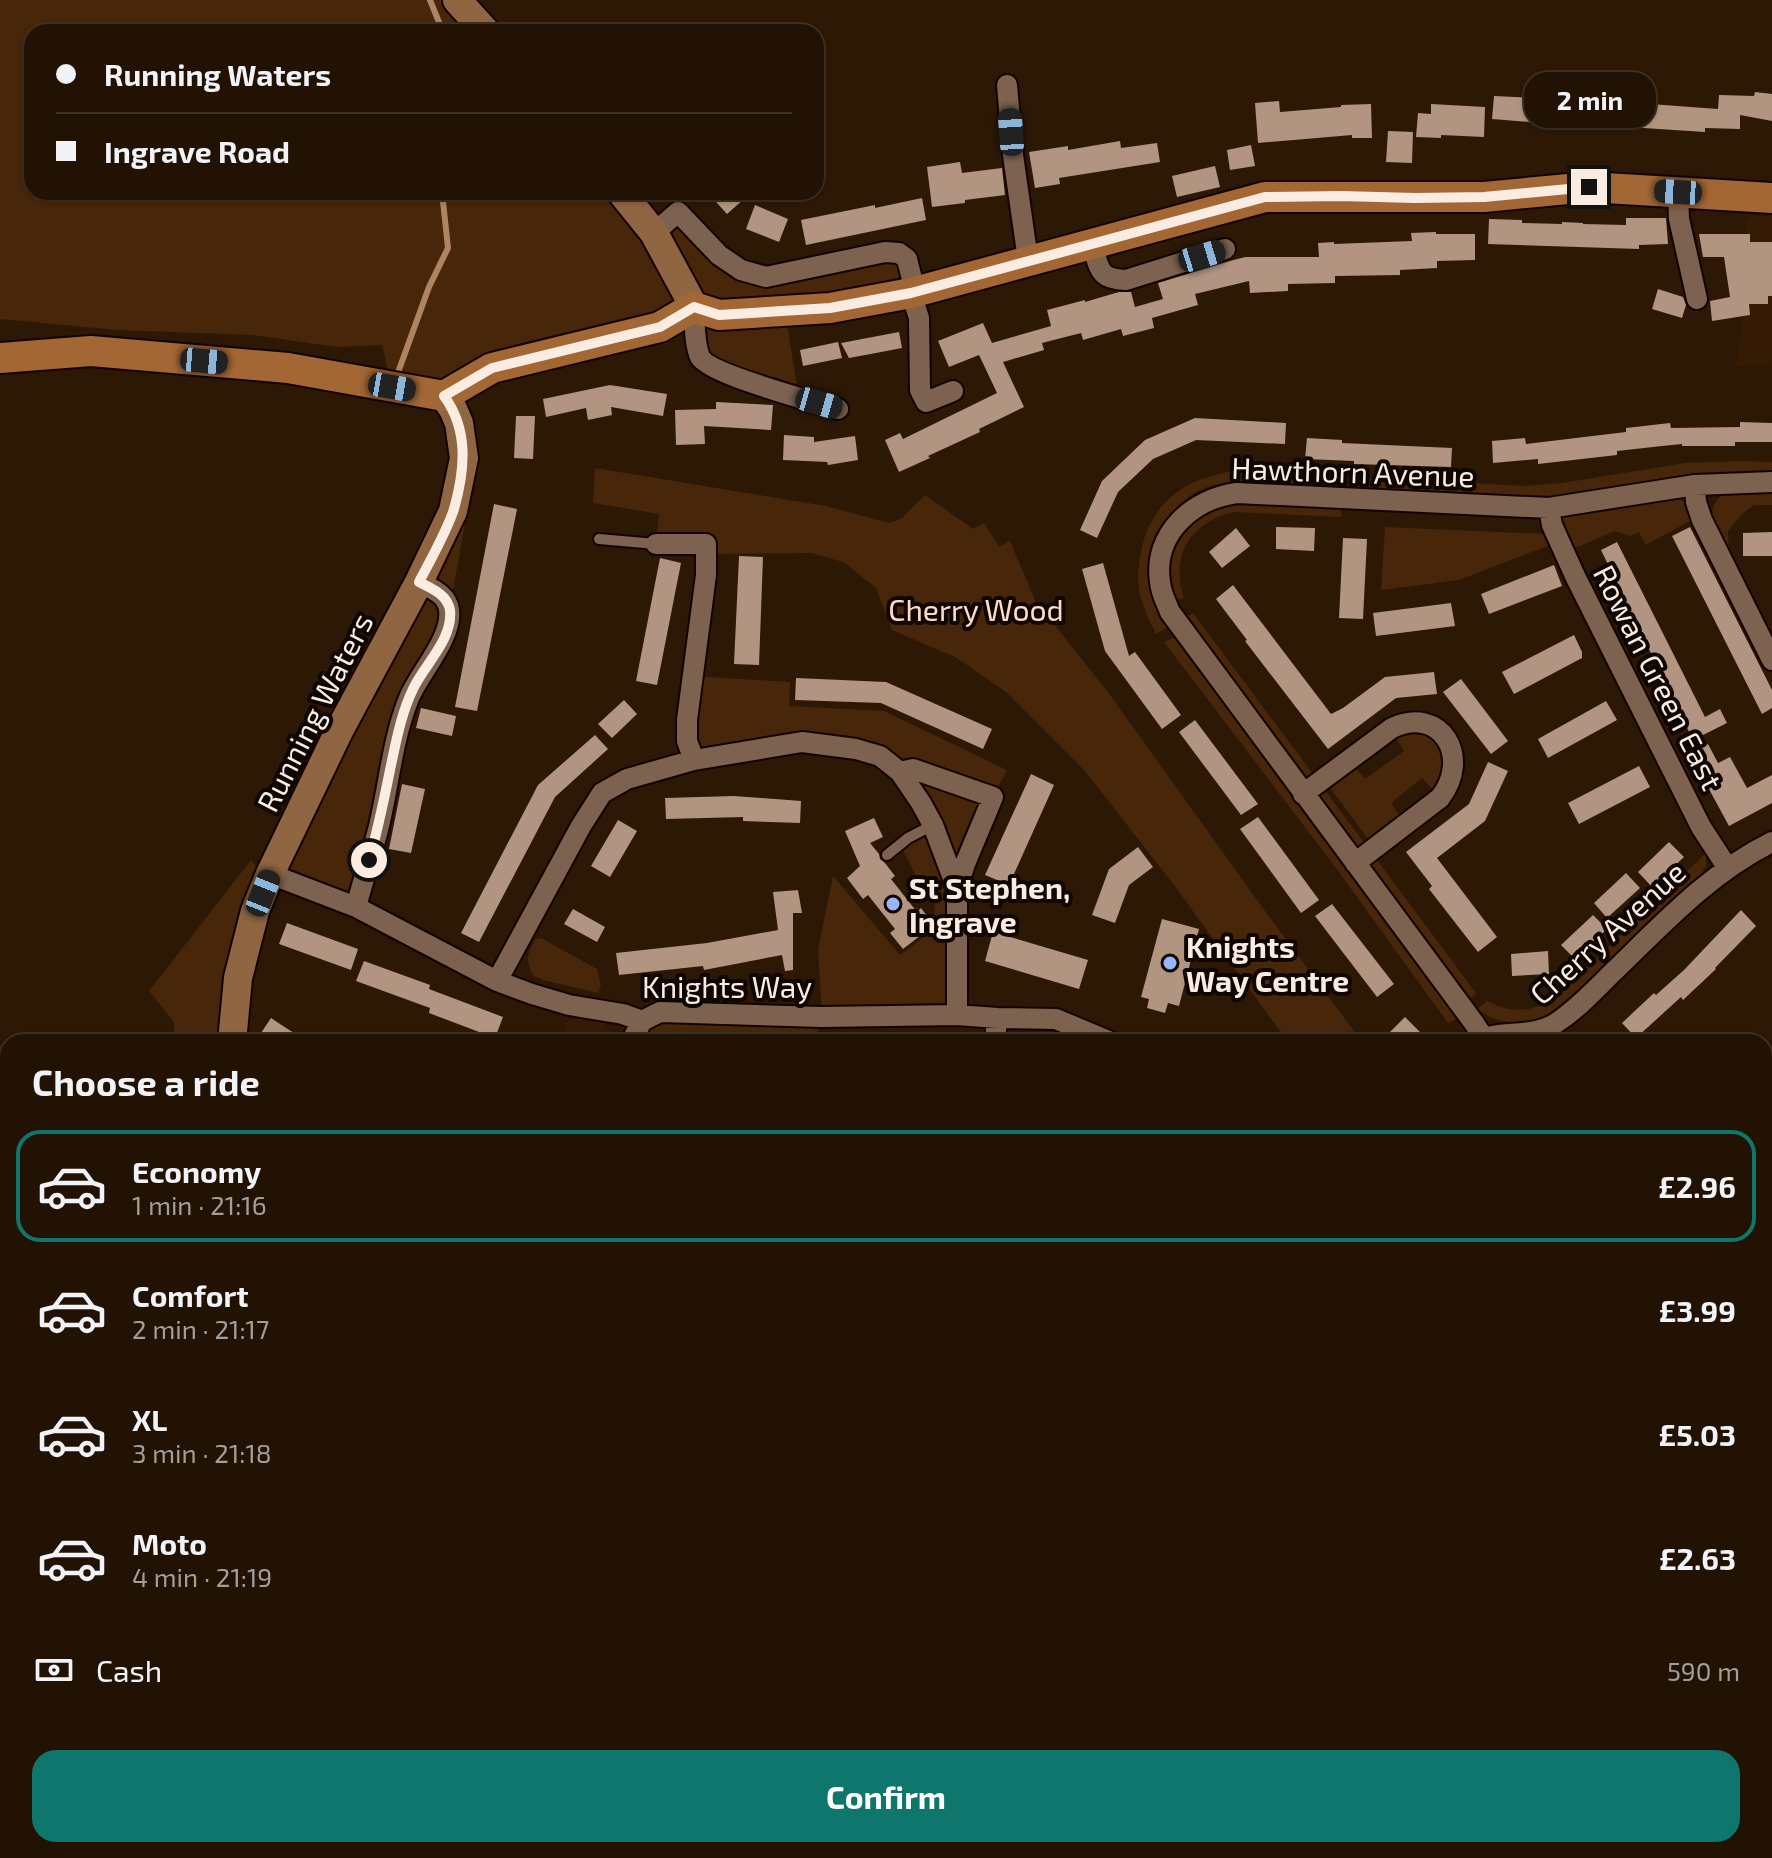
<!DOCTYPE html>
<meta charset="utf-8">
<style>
body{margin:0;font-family:"Exo 2",sans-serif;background:#2e2013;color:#f1f3f6;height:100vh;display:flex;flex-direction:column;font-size:30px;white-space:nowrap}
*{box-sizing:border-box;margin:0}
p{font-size:26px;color:#a29e9a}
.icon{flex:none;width:44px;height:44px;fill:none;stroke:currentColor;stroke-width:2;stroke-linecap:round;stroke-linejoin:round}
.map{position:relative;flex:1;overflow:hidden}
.details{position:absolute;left:0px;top:1034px;width:1772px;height:824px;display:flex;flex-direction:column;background:#221204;border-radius:24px 24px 0 0;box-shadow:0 2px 6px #0004,0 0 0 2px #3f3226}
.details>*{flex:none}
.banner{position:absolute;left:24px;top:24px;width:800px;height:176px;border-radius:24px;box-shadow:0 2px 6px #0004,0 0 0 2px #3f3226;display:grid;align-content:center;height:176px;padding:0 32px;background:#221204}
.end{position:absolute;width:36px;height:36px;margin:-18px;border:10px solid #fbece1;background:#111;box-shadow:0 0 0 4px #111}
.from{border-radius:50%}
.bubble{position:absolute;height:56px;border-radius:24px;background:#221204;box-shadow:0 2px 6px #0004,0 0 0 2px #3f3226;font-size:26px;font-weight:700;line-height:56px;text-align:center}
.car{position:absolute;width:24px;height:48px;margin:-24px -12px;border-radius:10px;box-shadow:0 0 6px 2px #0007;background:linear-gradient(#222 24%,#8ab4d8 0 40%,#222 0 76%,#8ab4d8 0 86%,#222 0)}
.banner b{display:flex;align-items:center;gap:28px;height:76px;font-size:30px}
.banner b+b{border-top:2px solid #3f3226}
.banner i{width:20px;height:20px;background:#f1f3f6}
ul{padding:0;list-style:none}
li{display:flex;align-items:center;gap:24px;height:112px;margin:0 16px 12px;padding:0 16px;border:4px solid transparent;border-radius:24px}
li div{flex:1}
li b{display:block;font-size:30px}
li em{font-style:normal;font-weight:700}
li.on{border-color:#0f766e}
li>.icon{width:72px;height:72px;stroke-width:1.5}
h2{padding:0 32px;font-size:36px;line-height:96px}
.pay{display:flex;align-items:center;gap:20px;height:88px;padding:0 32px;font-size:30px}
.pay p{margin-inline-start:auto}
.primary-button{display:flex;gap:16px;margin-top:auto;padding:16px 32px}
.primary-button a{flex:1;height:92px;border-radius:24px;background:#0f766e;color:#fff;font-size:32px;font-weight:700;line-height:92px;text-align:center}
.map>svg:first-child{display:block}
</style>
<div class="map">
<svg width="1772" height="1858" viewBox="0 0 1772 1858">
<rect width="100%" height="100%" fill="#2d1806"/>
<path fill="#361b04" d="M1754,216h18v147l-36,3 10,-65 1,-81z
M580,1017l19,3 12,12v10h-47l1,-20z"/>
<path fill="#482609" d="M0,0h457l29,32h-454v160h586l36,41 24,-21 63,58 158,-17 16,38 -130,20 14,87 -89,-31 -16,-59 -222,72 -80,7 -10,-42 -45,2 -85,-12 -136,-5 -116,-11z
M1740,461l32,1v13h-70l-160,22 -24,1 -161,-9v-12l169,9 36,-3 123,-20z
M595,468l231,38 63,17 13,-5 23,-23 48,34 11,-6 15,24 11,-6 25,59 75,95 155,216 97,131h-74l-114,-157 -89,-114 -79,-79 -49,-34 -65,-28 -16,-42 -33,-26 -32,-9 -104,1 -51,-10 3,-30 -66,-11z
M1244,470l97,7v9c-38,-2 -107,-12 -141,4 -11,5 -21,14 -28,23 -11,13 -19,27 -21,44 -3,25 2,48 17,70l-12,7c-6,-13 -13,-26 -16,-40 -3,-13 -2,-25 0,-37 9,-57 49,-82 104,-87z
M1729,491l43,1v13h-18l-13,10 -13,16 1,22 -18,-35c2,-14 6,-21 18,-27z
M1674,495l11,8 5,18 -44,24 -7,-13 -9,4 -15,-5 -42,18 -12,-28 5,-8z
M1219,502l122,3v12l-106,-5c-43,9 -66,42 -51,86l-11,3 -6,-21 5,-32 18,-27z
M453,511h14l-17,97 -23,57 -71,242 -86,-33z
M1385,527l159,7 6,11 -91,35 -78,10z
M1193,613l283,380 -7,8 -285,-382z
M1176,637l275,369 7,12 -10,5 -115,-159 -169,-222z
M692,676l98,6 -1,24 95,5 123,59 -14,27 -36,92v126l-135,2 -8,25h-183l11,-21 180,-4 -4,-67 15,-74 67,79 36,-27 -2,-28 -14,-16 -20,-39 33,-20 -33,-53 -98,-30 -108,18z
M1419,731c31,13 27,29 20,55l-6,4 -11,-12 -31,25 11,16 -33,21 -41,-55 24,-22 13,16 39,-28 -9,-15 7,-4z
M1706,853v13l-9,16c-36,35 -71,71 -109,103 -15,12 -28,27 -46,33 -22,9 -46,5 -65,-9l10,-8c26,14 49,11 73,-7z
M251,860l16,19 -35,163h-58v-20l-25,-31z
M541,938l56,31 4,18 -3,6 -55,-13 -10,-5c-8,-14 -6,-23 3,-36z
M1764,1334l8,6v518h-525l-3,-8h520z
M8,1617v143l-8,41v-149z
M0,1806l8,1v43h90l16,8h-114z"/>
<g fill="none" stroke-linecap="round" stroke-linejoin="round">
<path stroke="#af8462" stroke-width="6" d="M430,0l13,32
M396,378l33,-91 19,-39 -6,-56"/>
</g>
<path fill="#b19580" d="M1755,92l17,2v27l-32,-6v14l-35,-1v4l-77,-5v-2h-60l-76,-6 2,-23 41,2 1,-2 49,6v-3l38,1v2l95,7 1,-14 35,1z
M1279,101l1,11 61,-5v-2l30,-1 1,34h-20v-3l-94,8 -3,-40z
M1431,104l54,3 -1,30 -43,-2v3l-25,-1 2,-24 13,1z
M1388,131l25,1 -1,31 -26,-1z
M1120,141l1,7 36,-5 3,19 -101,16 1,6 -25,4 -6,-36 39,-6v4z
M1251,145l4,21 -25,4 -3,-20z
M960,162l2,11 40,-5 3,27 -40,5v3l-33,4 -5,-40z
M1215,166l5,21 -43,10 -5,-21z
M707,192h45l-25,22z
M922,198l4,22 -120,25 -5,-25 74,-15v3z
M755,205l33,14 -9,23 -33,-13z
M1626,218h40l2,26 -29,1v4l-151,-5 1,-25 33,1v3l40,1v-2l21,1v1l43,1z
M1436,232v2h39v26l-38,1v7l-37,2v5l-65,1v7l-47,1v7l-38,2 -1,-12 -54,13 3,11 -46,13 2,10 -31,8 -2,-7 -38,11 -2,-7 -39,10 2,7 -41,12 21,45 -45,22 1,3 -52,24 2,2 -31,14 -14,-32 15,-7 3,6 94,-46 -18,-38 -30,12 -11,-26 45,-18 9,20 59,-17 -4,-16 38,-10v2l34,-10h12l4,15 28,-8 -5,-16 72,-22 15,-4h74l-1,-14 16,-1v2l78,-3 -1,-8z
M1699,234h51v8h22v54h-4v8h-19l1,11 -38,6 -2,-20 20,-4 -6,-40h-21z
M1658,289l25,8 3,8 -4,13 -30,-9z
M899,332l3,16 -26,5 -27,5 -8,-15z
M838,342l4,16 -39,8 -3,-16z
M610,385l57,9 -4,22 -52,-9 1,8 -24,5 -2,-12 -40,9 -3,-18z
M716,402l57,3 -2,25 -67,-4 1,18 -29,1 -1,-35 41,-1z
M516,416h19l-2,43 -19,-1z
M1195,418l91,5 -1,21 -89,-4 -43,19 -35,33 -21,46 -17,-8 22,-49 43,-41z
M1740,422l32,1v19h-37v4h-53v-2l-20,2 -45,5v4l-79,9v-5l-45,4 -1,-22 33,-3 1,6 100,-12v-4l44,-5 1,5 69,-1z
M784,435l30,2v5l41,-6 3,24 -30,5 -1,-3 -44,-2z
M1307,438l35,2v3l110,5 -1,19 -97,-3v-3l-49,-2z
M494,504l23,5 -40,202 -22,-4z
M1276,527l39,1 -1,23 -38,-2z
M1690,527l82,163v18l-10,6 -90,-178z
M1236,528l14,18 -28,22 -13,-16z
M1772,532v24h-29v-23z
M1343,538l24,1 -4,80 -24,-1z
M1617,542l88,175 15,-8 7,14 -34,17 -92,-190z
M739,556l24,1 -4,108 -25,-1z
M660,558l21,5 -24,122 -21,-4z
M1103,563l26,93 6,-4 46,63 -19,14 -57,-78 -23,-82z
M1554,565l8,21 -73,28 -8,-20z
M1233,585l98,129 12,-6 42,-31 49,-5 3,22 -41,4 -68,51 -83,-108 2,-1 -31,-41z
M1451,603l4,23 -79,10 -3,-23z
M1574,635l8,17v6l-68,36 -12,-22z
M796,678l90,4 106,47 -9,20 -102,-46 -86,-3z
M1461,679l47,62 -17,13 -48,-62z
M624,700l13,14 -25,24 -14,-14z
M1606,701l11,19 -69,38 -10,-19z
M421,708l35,8 -4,20 -36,-8z
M1195,720l63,84 -17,11 -62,-83z
M595,735l13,14 -53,48 -76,145 -18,-9 77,-148z
M1708,744l10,19 12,-6 17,31 25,-13v28l-43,23 -19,-35 -2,1 -20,-37z
M1488,762l20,9 -23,50 -48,37 60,79 -19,15 -49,-63 3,-3 -26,-34 63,-48z
M1639,766l11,21 -71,37 -11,-21z
M1031,774l23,11 -45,100 -24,-10z
M402,784l23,5 -14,64 -22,-4z
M734,796l67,5 -1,22 -57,-2v-4l-77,2 -1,-21z
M1258,817l61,83 -18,13 -61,-84z
M874,818l9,19 -13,6 9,11 1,5 5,4 10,13 -4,3 26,33 4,-4 13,17 -31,24 -13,-16 5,-4 -27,-34 -5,4 -16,-21 13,-12 -15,-35z
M618,820l19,11 -27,46 -19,-11z
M1669,842l15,15 -32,30 -14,-15z
M1138,847l15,20 -24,18 -14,38 -23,-8 17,-46z
M1626,873l14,15 -33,30 -13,-15z
M798,890l4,23h-9v57l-8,1 -3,-16 -78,15 -1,-4 -84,9 -3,-22 91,-10 71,-13 -5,-38z
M1332,904l62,80 -17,13 -62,-81z
M573,909l32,18 -8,15 -33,-18z
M1741,910l15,16 -41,42 1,1 -33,31 -2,-3 -45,41 -14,-15 32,-30 2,2 28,-25z
M1593,915l14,14 -32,30 -14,-14z
M1162,919l37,10 -20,77 -11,-3 -3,10 -18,-5 2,-9 -8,-2z
M287,923l71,26 -7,21 -72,-26z
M993,932l95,28 -9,29 -94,-28z
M1548,951l1,23 -37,2 -1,-22z
M364,961l66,24 -1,4 74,28 -8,21 -66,-25 1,-5 -74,-27z
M1405,1017l15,15 -10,10h-30z
M271,1018l12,8 25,16h-40l-9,-6z"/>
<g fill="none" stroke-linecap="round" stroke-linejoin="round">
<g stroke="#140300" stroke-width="14">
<path id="lane" d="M599,539l57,5
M887,855l21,-17 25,-13"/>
</g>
<g stroke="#140300" stroke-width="24">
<path id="street" d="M1007,85l6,70 15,105
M1678,192l1,27 18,80
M654,233l24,-21 41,43 22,15 25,7 119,-25 14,1 8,6 8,32
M1092,245c8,24 6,34 34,35l99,-31
M911,293l8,25 1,72 6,12 27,-11
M694,307c1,15 0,36 6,50 9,17 115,45 138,52
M1695,485l1,17 6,18 70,140
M1549,508l3,17 23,51 126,251 26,40
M656,544h50v31l-19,145v21l7,19
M900,772l13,-3 80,28 -28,67 -8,25
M1303,794l89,-66c49,-23 80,29 48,70l-85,65
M270,874l86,33 141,74 35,13 37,11 54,9 19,7 18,-9 162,5 135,-2 40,3 59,1 55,23
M356,907c7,-26 15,-51 22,-77 11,-44 14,-90 31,-132 11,-26 44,-61 40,-88 -2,-16 -17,-21 -30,-28
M497,981l84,-155 21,-33 25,-14 67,-19 108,-18 54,7 24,7 20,16 21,31 12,22 24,64v126
M1483,1037l-9,-14 -304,-411c-4,-10 -9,-19 -10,-30 -7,-48 32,-83 77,-89l312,15 146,-23 77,-3
M631,1042l11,-21
M995,1042l2,-24
M1473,1042c26,-13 59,-3 83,-19 20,-13 38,-32 55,-49 50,-48 98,-101 161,-132
M1764,1172l8,-9
M1764,1198l8,6
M98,1850l8,2 8,6
M796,1850l14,8
M281,1858l13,-8
M633,1858l10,-8
M863,1858l4,-8
M1113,1858l3,-8"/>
</g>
<g stroke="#140300" stroke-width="32">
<path id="secondary" d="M457,0l29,32
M621,192l33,41 40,74
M232,1042l6,-64 17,-67 15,-37 69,-143 80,-149 34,-71 11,-53 -5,-35 -6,-14 -9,-13
M517,1850l5,8"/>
</g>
<g stroke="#140300" stroke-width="34">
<path id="primary" d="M0,358l91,-7 197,17 156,28 48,-28 168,-41 34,-20 25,8 111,-7 81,-15 354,-96h219l105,-10 183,11"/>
</g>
<use href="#lane" stroke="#7c624f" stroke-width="10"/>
<use href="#street" stroke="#7c624f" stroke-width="20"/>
<use href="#secondary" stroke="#8f6542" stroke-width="28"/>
<use href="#primary" stroke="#a26735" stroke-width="30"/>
</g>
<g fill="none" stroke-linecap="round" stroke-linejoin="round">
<path stroke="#fbece1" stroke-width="10" d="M369,860c9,-30 15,-60 21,-90 6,-28 11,-57 24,-83 12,-24 39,-48 36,-77 -3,-16 -18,-21 -31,-28 11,-21 28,-51 35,-73 11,-39 15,-79 -10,-113l48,-28 168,-41 34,-20 25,8 111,-7 81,-15 354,-96 76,-1 74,2 69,-1 105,-10"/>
</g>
<g fill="#99b5fd" stroke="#0f0602" stroke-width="3">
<circle cx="893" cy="904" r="8"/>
<circle cx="1170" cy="963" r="8"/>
</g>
<g text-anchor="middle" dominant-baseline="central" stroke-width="8" stroke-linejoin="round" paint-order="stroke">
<g font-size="30" fill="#fbece1" stroke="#0f0602">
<text transform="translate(1353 471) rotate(2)">Hawthorn Avenue</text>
<text transform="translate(1659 677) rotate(63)">Rowan Green East</text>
<text transform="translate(314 712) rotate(-63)">Running Waters</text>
<text transform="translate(1607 932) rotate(-42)">Cherry Avenue</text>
<text x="727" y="986">Knights Way</text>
</g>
<g font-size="30" fill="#fedcc4" stroke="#0f0602">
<text x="976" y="609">Cherry Wood</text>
</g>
<g font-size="30" font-weight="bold" fill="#fbece1" stroke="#0f0602" text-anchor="start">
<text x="909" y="887">St Stephen,<tspan x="909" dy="34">Ingrave</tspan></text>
<text x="1186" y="946">Knights<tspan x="1186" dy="34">Way Centre</tspan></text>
</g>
</g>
</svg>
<i class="end from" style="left:369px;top:860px"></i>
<i class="end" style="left:1589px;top:187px"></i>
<div class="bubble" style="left:1524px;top:72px;width:132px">2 min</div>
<i class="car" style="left:1011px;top:132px;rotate:356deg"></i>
<i class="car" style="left:1678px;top:192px;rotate:273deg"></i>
<i class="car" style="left:1202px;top:256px;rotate:73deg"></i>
<i class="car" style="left:204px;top:361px;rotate:95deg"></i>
<i class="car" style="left:392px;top:387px;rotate:100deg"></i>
<i class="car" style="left:819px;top:403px;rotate:106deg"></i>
<i class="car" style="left:263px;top:893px;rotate:22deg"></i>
<div class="banner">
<b><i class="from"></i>Running Waters</b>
<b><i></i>Ingrave Road</b>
</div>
<section class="details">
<h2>Choose a ride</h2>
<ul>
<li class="on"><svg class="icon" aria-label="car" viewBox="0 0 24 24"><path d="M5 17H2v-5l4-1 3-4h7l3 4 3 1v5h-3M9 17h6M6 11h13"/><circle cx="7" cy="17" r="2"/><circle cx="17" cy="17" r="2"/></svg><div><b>Economy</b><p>1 min · 21:16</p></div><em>£2.96</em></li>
<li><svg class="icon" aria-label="car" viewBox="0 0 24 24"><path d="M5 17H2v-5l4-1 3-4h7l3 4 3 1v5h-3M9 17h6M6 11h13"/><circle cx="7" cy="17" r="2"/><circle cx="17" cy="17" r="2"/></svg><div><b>Comfort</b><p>2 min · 21:17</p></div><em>£3.99</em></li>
<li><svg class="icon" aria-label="car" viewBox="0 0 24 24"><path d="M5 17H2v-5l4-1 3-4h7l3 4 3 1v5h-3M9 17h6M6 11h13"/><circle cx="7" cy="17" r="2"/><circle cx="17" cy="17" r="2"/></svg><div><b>XL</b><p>3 min · 21:18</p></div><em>£5.03</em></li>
<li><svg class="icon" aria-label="car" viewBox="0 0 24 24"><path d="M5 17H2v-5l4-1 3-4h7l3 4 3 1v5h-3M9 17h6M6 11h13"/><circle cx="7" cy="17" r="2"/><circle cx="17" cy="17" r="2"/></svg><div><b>Moto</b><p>4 min · 21:19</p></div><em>£2.63</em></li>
</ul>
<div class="pay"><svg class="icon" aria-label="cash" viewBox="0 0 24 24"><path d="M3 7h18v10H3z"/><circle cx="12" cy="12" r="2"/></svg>Cash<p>590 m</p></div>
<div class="primary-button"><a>Confirm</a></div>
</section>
</div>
